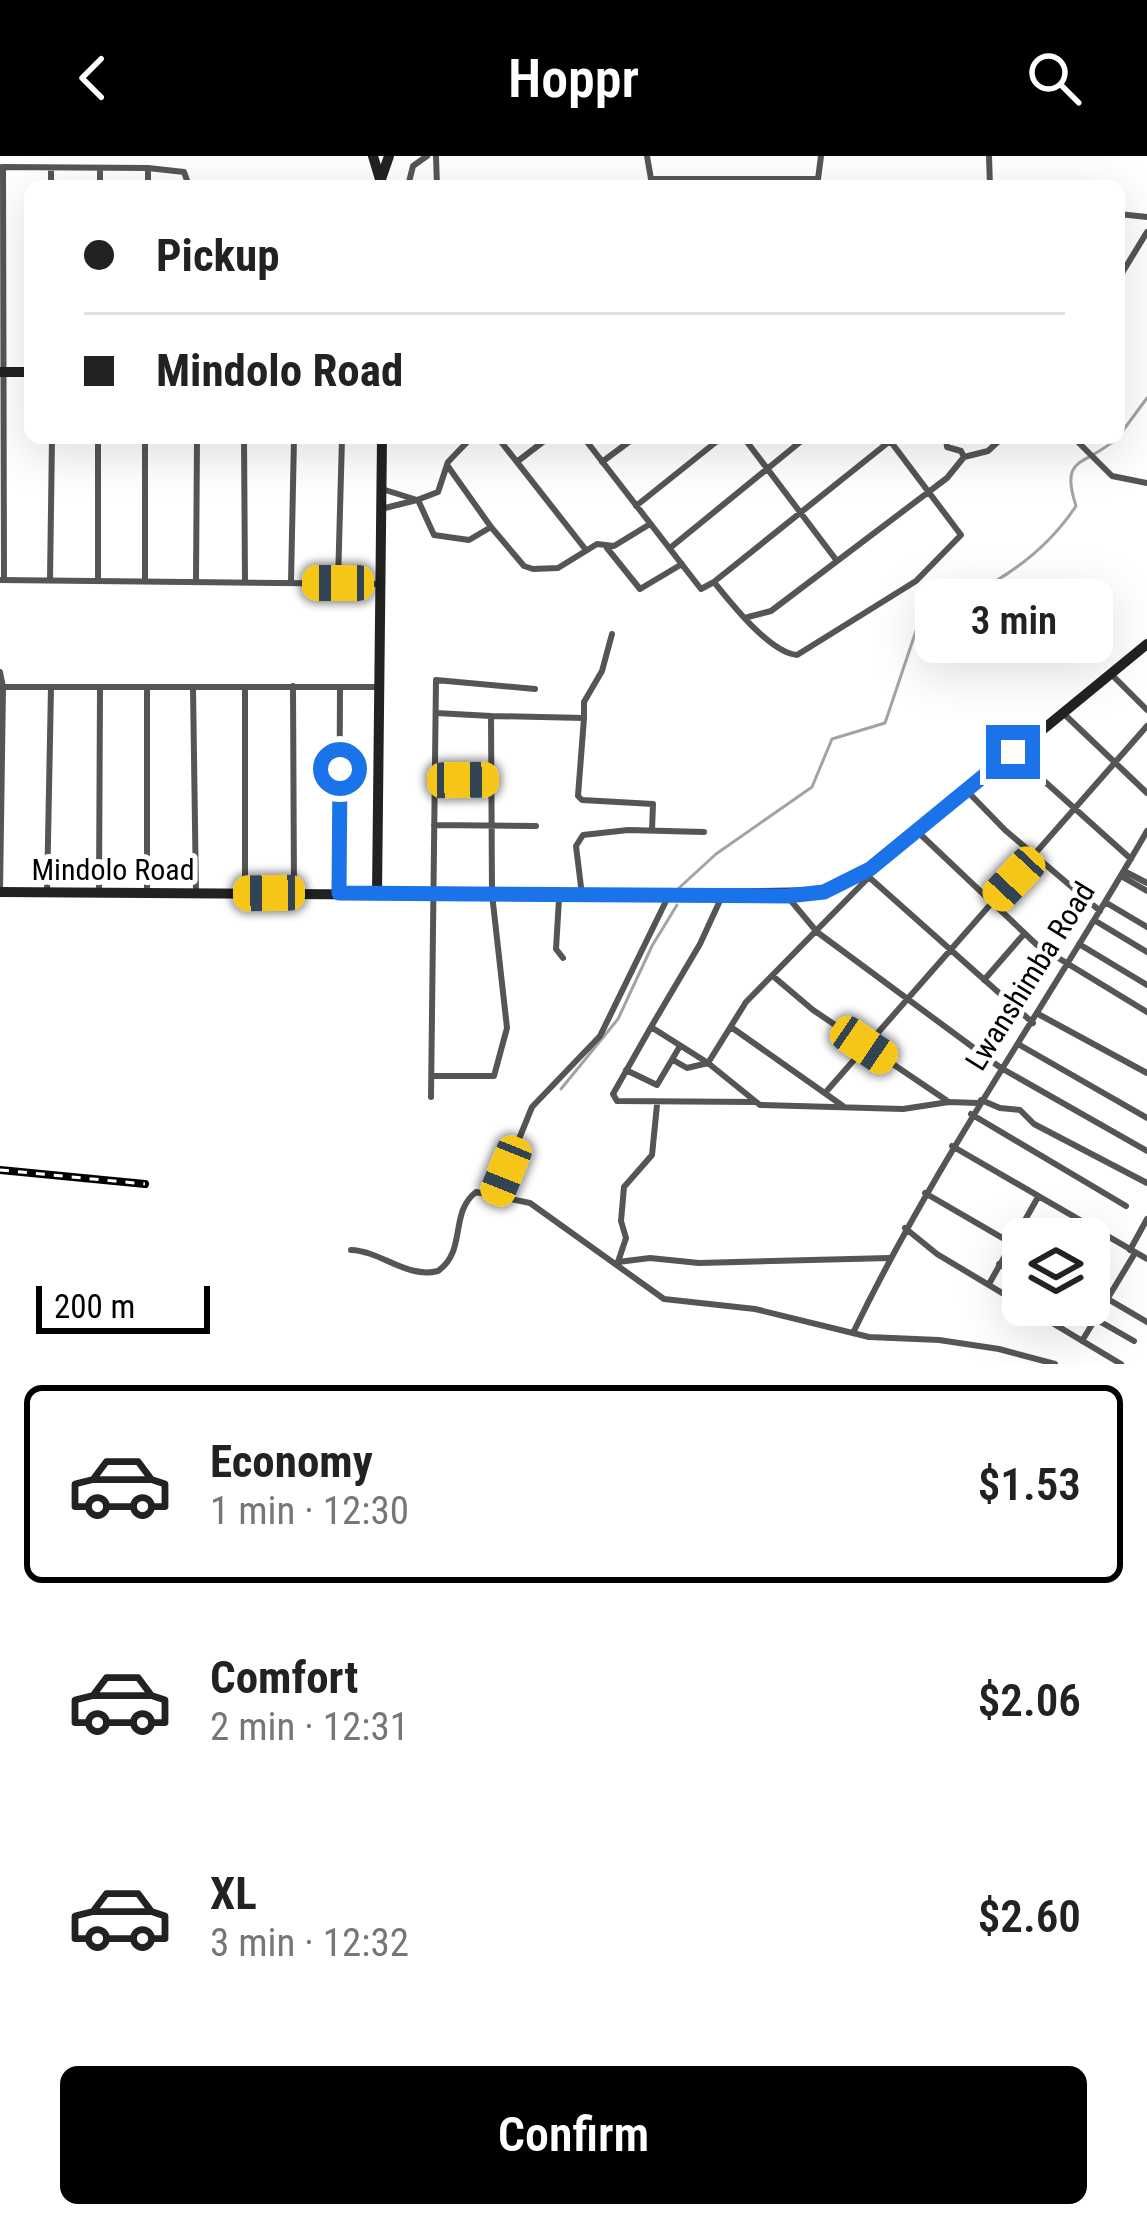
<!DOCTYPE html>
<meta charset="utf-8">
<style>
body{margin:0;font-family:"Roboto Condensed",sans-serif;background:#f2f2f2;color:#222;height:100vh;display:flex;flex-direction:column;font-size:45px;white-space:nowrap}
*{box-sizing:border-box;margin:0}
p{font-size:39px;color:#767676}
.icon{flex:none;width:66px;height:66px;fill:none;stroke:currentColor;stroke-width:2;stroke-linecap:round;stroke-linejoin:round}
.map{position:relative;height:1208px;overflow:hidden}
.sheet{display:flex;flex-direction:column;background:#fff;flex:1}
.sheet>*{flex:none}
.top-card{position:absolute;left:24px;top:24px;width:1101px;height:264px;border-radius:18px;box-shadow:0 12px 48px #0002;display:grid;align-content:center;height:264px;padding:0 60px;background:#fff}
.tools{position:absolute;left:1002px;top:1062px;display:grid;gap:24px}
.tools a{display:grid;place-items:center;width:108px;height:108px;border-radius:18px;background:#fff;box-shadow:0 12px 48px #0002;font-size:60px}
.scale{position:absolute;left:36px;bottom:30px;width:174px;box-sizing:border-box;padding-left:12px;border:6px solid #000;border-top:0;font-size:33px;line-height:42px;white-space:nowrap;color:#000;-webkit-text-stroke:9px #fff;paint-order:stroke}
.end{position:absolute;width:54px;height:54px;margin:-27px;border:15px solid #1a73e8;background:#fff;box-shadow:0 0 0 6px #fff}
.from{border-radius:50%}
.bubble{position:absolute;height:84px;border-radius:18px;background:#fff;box-shadow:0 12px 48px #0002;font-size:39px;font-weight:600;line-height:84px;text-align:center}
.car{position:absolute;width:36px;height:72px;margin:-36px -18px;border-radius:15px;box-shadow:0 0 9px 3px #0007;background:linear-gradient(#f5c518 24%,#345 0 40%,#f5c518 0 76%,#345 0 86%,#f5c518 0)}
.top-card b{display:flex;align-items:center;gap:42px;height:114px;font-size:45px}
.top-card b+b{border-top:3px solid #e0e0e0}
.top-card i{width:30px;height:30px;background:#222}
ul{padding:21px 0 0;list-style:none}
li{display:flex;align-items:center;gap:36px;height:198px;margin:0 24px 18px;padding:0 36px;border:6px solid transparent;border-radius:18px}
li div{flex:1}
li b{display:block;font-size:45px}
li em{font-style:normal;font-weight:600}
li.current{border-color:#000}
li>.icon{width:108px;height:108px;stroke-width:1.5}
.primary-button{display:flex;gap:24px;margin-top:auto;padding:24px 60px}
.primary-button a{flex:1;height:138px;border-radius:18px;background:#000;color:#fff;font-size:48px;font-weight:600;line-height:138px;text-align:center}
header{display:flex;justify-content:space-between;align-items:center;height:156px;padding:0 60px;background:#000;color:#fff;font-size:54px;font-weight:600}
.map>svg:first-child{display:block}
</style>
<header><svg class="icon" aria-label="back" viewBox="0 0 24 24"><path d="M15 5l-7 7 7 7"/></svg>Hoppr<svg class="icon" aria-label="search" viewBox="0 0 24 24"><circle cx="10" cy="10" r="6"/><path d="M15 15l6 6"/></svg></header>
<div class="map">
<svg width="1147" height="1208" viewBox="0 0 1147 1208">
<rect width="100%" height="100%" fill="#fff"/>
<g fill="none" stroke-linecap="round" stroke-linejoin="round">
<path stroke="#a3a3a3" stroke-width="3" d="M1119,280l28,-38
M679,732l37,-34 96,-67 20,-48 53,-16 35,-104c62,-28 117,-54 156,-113 -17,-52 10,-39 41,-68
M561,933l57,-70 34,-73 25,-41"/>
<path stroke="#555" stroke-width="6" d="M436,0l1,30
M647,0l4,23
M989,0l1,30
M2,11l146,1
M3,11l1,413
M51,12v18
M818,23l3,-23
M100,30v-17
M148,30v-18l36,4 5,14
M408,30l5,-20 14,-10
M650,30l1,-7h167v7
M1119,58l28,3
M1119,122l28,-46
M98,282v142
M244,282l1,143
M498,282l88,112
M584,282l117,151 13,-7c17,21 56,71 83,73l119,-74 45,-46 -73,-97
M744,282l93,123
M1074,282l38,38 35,7
M964,301l24,-6 14,-13
M518,305l30,-23
M602,306l32,-24
M447,309l44,62 33,39 9,3 25,-1 39,-24 17,2 36,-22
M382,333l35,11 21,-8 10,-30 23,-24
M418,344l16,35 35,5 22,-13
M636,350l85,-68
M381,353l36,-9
M607,392l33,41 42,-25
M670,392l135,-110
M0,424l381,4
M50,424l2,-142
M145,424v-142
M196,424l1,-142
M715,425l175,-140
M291,426l3,-144
M338,426l4,-144
M748,461l23,-6 176,-133 17,-21 -3,-6 -14,-4 -1,-9
M0,516l3,15 -3,205
M1111,518l36,36
M293,530l1,206
M0,531h379
M245,531v206
M193,532l3,205
M1063,557l84,80
M491,560l93,2v-16l18,-31 10,-37
M584,562l-6,78 4,4 71,4 -1,26
M1013,597l118,106
M435,624l56,-1
M969,637l36,37 95,81
M434,669l102,1
M920,678l117,111 110,67
M1124,715l23,12
M1121,720l26,15
M870,722l163,145
M147,735v-204
M47,736l4,-205
M99,736l1,-204
M339,737l1,-206
M723,738l-23,50 -49,83 57,36 52,42 143,4 46,-7 29,1
M582,739l-6,-49 7,-11 45,-5 76,2
M787,740l30,36 184,136 146,83
M559,743l-3,50 7,9
M1105,746l42,25
M1094,764l53,32
M1079,788l68,41
M774,821l39,33 133,90
M984,824l40,-46
M1040,859l107,58
M651,871l-38,67 4,7 138,1
M731,871l112,79
M1018,888l129,74
M673,904l14,8 21,-5 38,-61 123,-125 1,-8
M626,914l31,15 23,-39
M432,920h62l13,-48 -15,-134 -1,-178 -55,-3
M825,937l322,-367
M431,941l5,-417 99,9
M981,944l19,8 20,2 14,14 113,59
M971,958l155,92
M952,990l195,113
M497,1037l35,-86 68,-71 68,-139
M925,1037l98,57
M905,1072l32,26 184,110
M1089,1089l8,-14
M351,1094c30,1 56,29 87,21 29,-20 11,-58 38,-79l54,11 134,96 91,10 114,28 70,3 60,9 56,15
M1130,1094l17,-31
M618,1106l32,-4 49,5 190,-5
M618,1106l8,-24 -5,-17 3,-34 28,-32 5,-50
M999,1108l24,13
M989,1128l49,-87
M1089,1132l58,34
M1071,1149l63,36
M1048,1166l9,-17
M853,1177c85,-176 197,-333 294,-502
M1082,1185l53,-88"/>
<path stroke="#222" stroke-width="10" d="M373,0l9,30
M381,23l8,-23
M0,216h30
M0,736l602,4 222,-4 61,-33 262,-215
M377,738l5,-456"/>
<g stroke="#000" stroke-width="8">
<path id="rail" d="M0,1014l145,14"/>
</g>
<use href="#rail" stroke="#fff" stroke-width="3" stroke-dasharray="9" stroke-linecap="butt"/>
</g>
<g fill="none" stroke-linecap="round" stroke-linejoin="round">
<path stroke="#1a73e8" stroke-width="15" d="M340,613l-1,124 448,3 37,-4 46,-23 143,-117"/>
</g>
<g text-anchor="middle" dominant-baseline="central" stroke-width="10" stroke-linejoin="round" paint-order="stroke">
<g font-size="30" fill="#000" stroke="#fff">
<text x="113" y="713">Mindolo Road</text>
<text transform="translate(1030 820) rotate(-58)">Lwanshimba Road</text>
</g>
</g>
</svg>
<div class="tools">
<a><svg class="icon" aria-label="layers" viewBox="0 0 24 24"><path d="M12 4l9 5-9 5-9-5zM3 14l9 5 9-5"/></svg></a>
</div>
<div class="scale">200 m</div>
<i class="end from" style="left:340px;top:613px"></i>
<i class="end" style="left:1013px;top:596px"></i>
<div class="bubble" style="left:915px;top:423px;width:198px">3 min</div>
<i class="car" style="left:338px;top:427px;rotate:270deg"></i>
<i class="car" style="left:463px;top:624px;rotate:89deg"></i>
<i class="car" style="left:1014px;top:723px;rotate:223deg"></i>
<i class="car" style="left:269px;top:737px;rotate:269deg"></i>
<i class="car" style="left:864px;top:889px;rotate:124deg"></i>
<i class="car" style="left:506px;top:1015px;rotate:202deg"></i>
<div class="top-card">
<b><i class="from"></i>Pickup</b>
<b><i></i>Mindolo Road</b>
</div>
</div>
<section class="sheet">
<ul>
<li class="current"><svg class="icon" aria-label="car" viewBox="0 0 24 24"><path d="M5 17H2v-5l4-1 3-4h7l3 4 3 1v5h-3M9 17h6M6 11h13"/><circle cx="7" cy="17" r="2"/><circle cx="17" cy="17" r="2"/></svg><div><b>Economy</b><p>1 min · 12:30</p></div><em>$1.53</em></li>
<li><svg class="icon" aria-label="car" viewBox="0 0 24 24"><path d="M5 17H2v-5l4-1 3-4h7l3 4 3 1v5h-3M9 17h6M6 11h13"/><circle cx="7" cy="17" r="2"/><circle cx="17" cy="17" r="2"/></svg><div><b>Comfort</b><p>2 min · 12:31</p></div><em>$2.06</em></li>
<li><svg class="icon" aria-label="car" viewBox="0 0 24 24"><path d="M5 17H2v-5l4-1 3-4h7l3 4 3 1v5h-3M9 17h6M6 11h13"/><circle cx="7" cy="17" r="2"/><circle cx="17" cy="17" r="2"/></svg><div><b>XL</b><p>3 min · 12:32</p></div><em>$2.60</em></li>
</ul>
<div class="primary-button"><a>Confirm</a></div>
</section>
